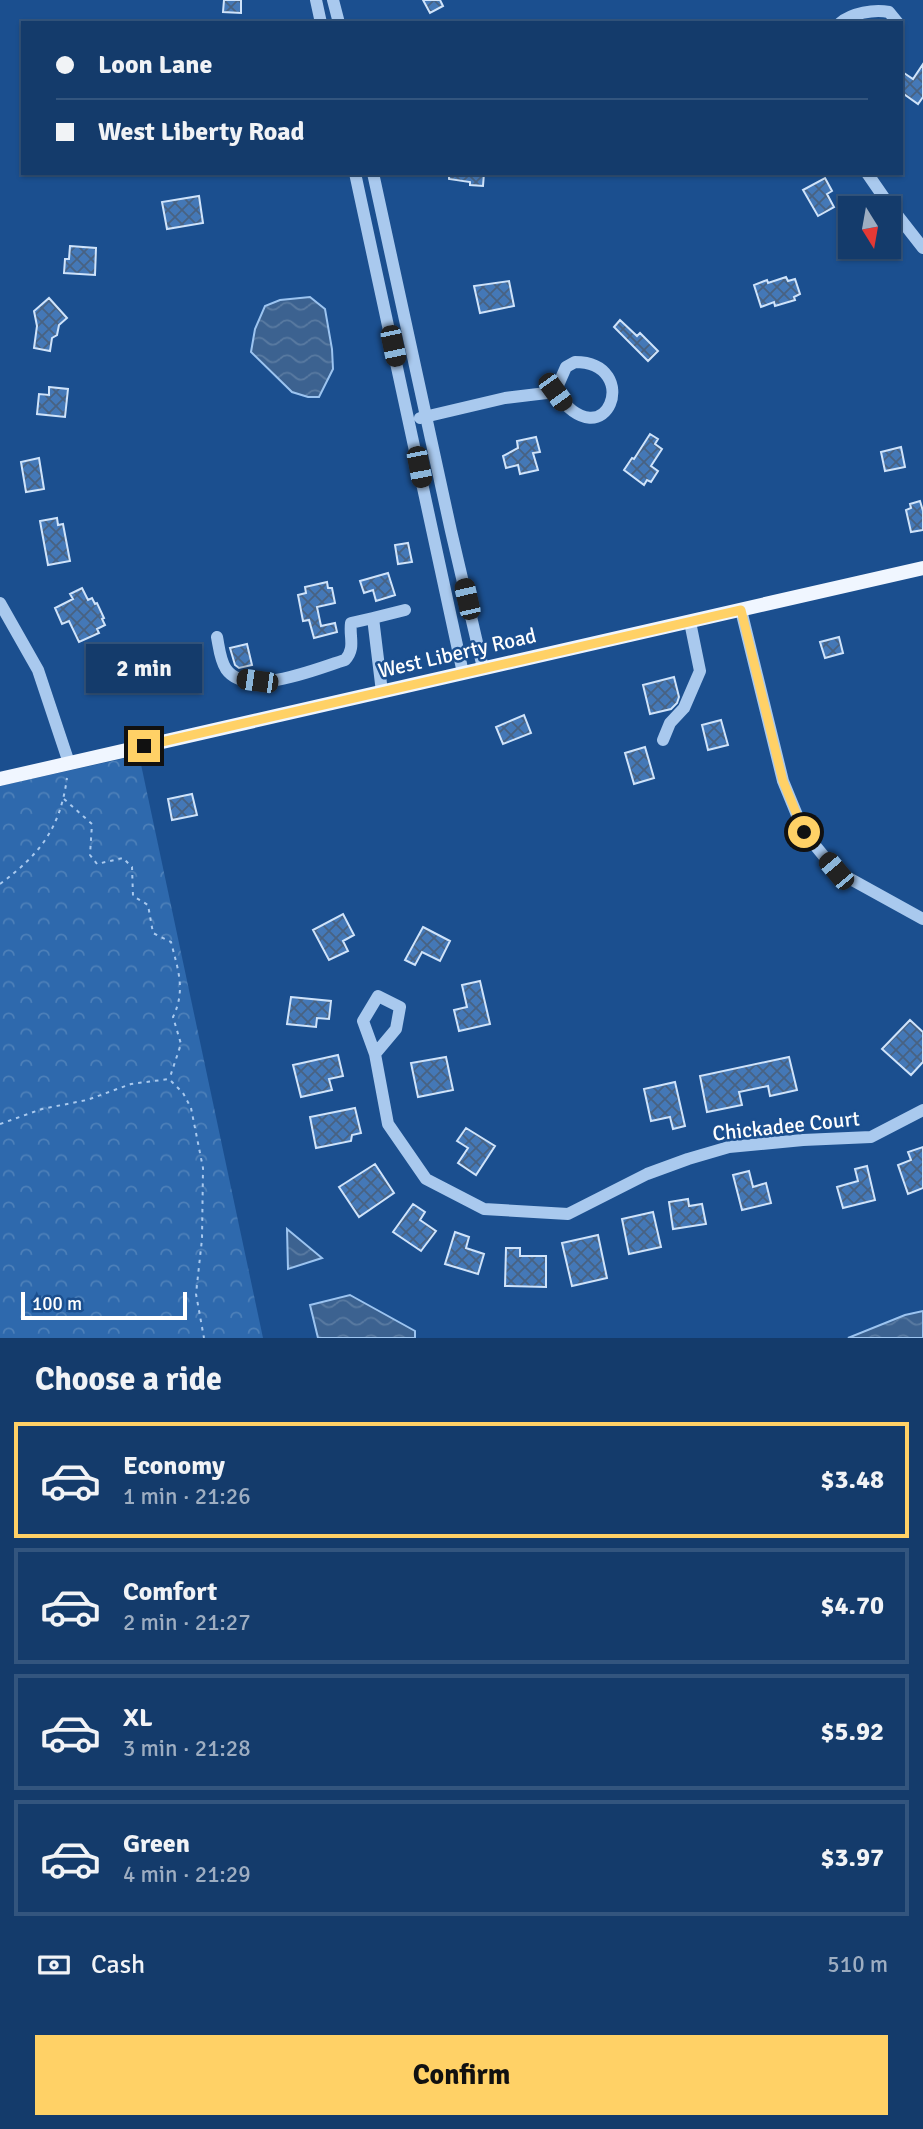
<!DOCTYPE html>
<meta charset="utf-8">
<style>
body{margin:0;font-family:Signika,sans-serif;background:#214673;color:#f1f3f6;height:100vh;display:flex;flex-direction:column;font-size:26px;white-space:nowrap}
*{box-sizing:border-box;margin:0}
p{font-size:23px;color:#9dadc1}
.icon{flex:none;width:38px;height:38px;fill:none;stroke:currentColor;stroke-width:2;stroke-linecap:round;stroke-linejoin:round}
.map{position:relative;height:1338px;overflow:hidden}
.side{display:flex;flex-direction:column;background:#143b6b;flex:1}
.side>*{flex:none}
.banner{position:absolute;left:21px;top:21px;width:882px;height:154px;border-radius:0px;box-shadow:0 2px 5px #0004,0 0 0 2px #33557e;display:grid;align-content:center;height:154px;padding:0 35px;background:#143b6b}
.needle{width:46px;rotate:169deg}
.controls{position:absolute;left:838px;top:196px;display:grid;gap:14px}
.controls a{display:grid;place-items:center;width:63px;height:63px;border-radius:0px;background:#143b6b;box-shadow:0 2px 5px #0004,0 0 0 2px #33557e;font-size:35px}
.scale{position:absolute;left:21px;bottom:18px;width:166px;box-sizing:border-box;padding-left:7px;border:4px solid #fff;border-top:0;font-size:19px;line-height:24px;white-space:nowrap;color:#fff;-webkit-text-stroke:5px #1b4f8f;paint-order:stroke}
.end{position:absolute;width:32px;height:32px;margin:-16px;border:9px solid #ffd166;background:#111;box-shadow:0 0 0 4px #111}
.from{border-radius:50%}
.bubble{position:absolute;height:49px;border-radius:0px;background:#143b6b;box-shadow:0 2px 5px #0004,0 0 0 2px #33557e;font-size:23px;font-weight:700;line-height:49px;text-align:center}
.car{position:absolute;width:21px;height:42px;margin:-21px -10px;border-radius:9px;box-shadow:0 0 5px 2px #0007;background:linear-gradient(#222 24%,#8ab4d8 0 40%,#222 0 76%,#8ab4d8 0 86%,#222 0)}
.banner b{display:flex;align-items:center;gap:24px;height:66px;font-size:26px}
.banner b+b{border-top:2px solid #33557e}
.banner i{width:18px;height:18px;background:#f1f3f6}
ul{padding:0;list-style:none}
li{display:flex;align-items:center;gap:21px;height:116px;margin:0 14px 10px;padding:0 21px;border:4px solid #33557e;border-radius:0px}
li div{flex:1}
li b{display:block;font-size:26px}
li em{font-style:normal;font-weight:700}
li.current{border-color:#ffd166}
li>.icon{width:63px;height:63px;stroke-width:1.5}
h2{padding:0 35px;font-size:32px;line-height:84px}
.pay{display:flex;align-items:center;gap:18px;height:77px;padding:0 35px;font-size:26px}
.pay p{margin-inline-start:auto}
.button{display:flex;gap:14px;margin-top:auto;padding:14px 35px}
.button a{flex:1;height:80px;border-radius:0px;background:#ffd166;color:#111;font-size:28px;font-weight:700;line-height:80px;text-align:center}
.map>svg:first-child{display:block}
</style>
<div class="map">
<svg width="923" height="1338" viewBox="0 0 923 1338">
<defs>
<pattern id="forest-crowns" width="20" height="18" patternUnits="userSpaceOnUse" patternTransform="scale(1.75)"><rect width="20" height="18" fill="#2e69ad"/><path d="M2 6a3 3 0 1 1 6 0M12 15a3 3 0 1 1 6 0" fill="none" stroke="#4d80b9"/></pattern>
<pattern id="water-waves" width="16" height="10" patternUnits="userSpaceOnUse" patternTransform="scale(1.75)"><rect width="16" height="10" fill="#3c6290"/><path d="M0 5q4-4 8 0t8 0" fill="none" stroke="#597aa1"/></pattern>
<pattern id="building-cross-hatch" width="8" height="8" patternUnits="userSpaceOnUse" patternTransform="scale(1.75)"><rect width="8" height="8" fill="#4478b7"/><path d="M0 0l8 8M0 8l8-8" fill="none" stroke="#486282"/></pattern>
</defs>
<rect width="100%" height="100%" fill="#1b4f8f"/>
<path fill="url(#forest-crowns)" d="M139,755l124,583h-263v-552z"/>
<path fill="url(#water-waves)" stroke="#9cc4f0" stroke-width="2" d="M310,297l15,12 7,40 1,20 -14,28h-11l-16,-5 -41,-40 4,-23 10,-23 15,-6z
M287,1229l35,29 -34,11z
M350,1295l65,36v7h-97l-8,-33z
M923,1311v27h-75l57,-23z"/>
<path fill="url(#building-cross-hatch)" stroke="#cfe3fa" stroke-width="2" d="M224,0h17v13l-18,-1z
M423,0h17l3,6 -13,7z
M923,64v33l-5,7 -17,-12v-21l12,8z
M449,173h35l-1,13 -13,-1v-3l-21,-3z
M825,178l7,13 -5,3 7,13 -16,9 -15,-26z
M199,196l4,27 -36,6 -5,-27z
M70,246l26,2 -1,27 -31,-2 1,-14h4z
M786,277l2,4 7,-2 5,15 -6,3 1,3 -20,6 -1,-4 -13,5 -7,-22 13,-5 1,3z
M509,281l5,25 -34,7 -6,-27z
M49,298l18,20 -8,7 -2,10 -5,3 -2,13 -16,-3 3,-22 -3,-15z
M620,320l17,16 3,-3 18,18 -10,10 -34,-34z
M49,387l19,2 -3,28 -28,-3 2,-20 10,1z
M650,434l8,5 -3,5 7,5 -11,17 7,5 -7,11 -4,-2 -3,5 -20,-15 8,-12 2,1z
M536,437l4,15 -7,1 5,17 -18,4 -2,-9 -12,3 -3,-12 15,-8 -1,-7z
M901,447l4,20 -20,4 -4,-19z
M39,458l5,31 -18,3 -5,-30z
M920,501l3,10v19l-12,2 -5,-22 5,-2 -1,-4z
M57,518l1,7 5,-1 7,37 -22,4 -8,-44z
M408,543l4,19 -14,2 -3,-19z
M388,573l7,22 -19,6 -3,-11 -9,3 -4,-12z
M327,582l1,6h4l3,15 -18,4 4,19 14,-3 2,9 -23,6 -5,-18 -6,1 -5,-26 8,-2 -1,-6z
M82,588l6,12 4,-2 3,6 2,-1 7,15 -2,1 3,6 -8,4 2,4 -20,9 -10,-21 -7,3 -7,-16 18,-9 -3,-5z
M839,637l4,16 -18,5 -5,-16z
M247,644l5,21 -13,3 -4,-3 -5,-17z
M178,656l4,18 -26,5 -4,-18z
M674,677l5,20 -2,6 -6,6 -21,5 -7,-29z
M524,715l7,18 -28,11 -7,-17z
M721,720l7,25 -20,5 -6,-25z
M645,747l9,31 -20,6 -9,-31z
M192,794l5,21 -25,5 -4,-21z
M343,914l11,21 -11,6 5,10 -19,9 -16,-30z
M423,927l27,14 -10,20 -18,-9 -7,13 -10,-5z
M480,981l10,43 -31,7 -5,-21 13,-3 -5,-22z
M291,997l40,4 -2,18 -12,-1 -1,9 -29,-3z
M910,1020l13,12v30l-12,13 -29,-26z
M338,1055l5,21 -14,3 3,11 -31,7 -8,-32z
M446,1057l7,33 -35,7 -7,-34z
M789,1057l8,33 -27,6 -2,-10 -29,6 3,13 -35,7 -7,-36z
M675,1082l10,44 -12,3 -3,-12 -19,4 -7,-32z
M355,1108l6,25 -9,2 -1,6 -35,7 -6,-31z
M466,1128l29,18 -19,29 -18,-12 10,-15 -11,-7z
M923,1147v41l-15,6 -10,-29 13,-5 -3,-8z
M375,1164l19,29 -35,24 -20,-30z
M867,1166l8,34 -32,8 -6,-21 21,-6 -3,-12z
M749,1171l4,16 13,-4 5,20 -29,7 -9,-35z
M688,1199l1,7 13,-2 4,20 -33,5 -4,-27z
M413,1204l12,8 -5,8 16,11 -15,20 -28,-19z
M653,1212l8,35 -32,7 -7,-35z
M455,1232l14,5 -3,11 18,6 -6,20 -33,-10z
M598,1235l9,43 -35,8 -10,-43z
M506,1248h14v8h26v31l-41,-1z"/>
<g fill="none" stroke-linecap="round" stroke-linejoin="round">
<path stroke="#a9c9ee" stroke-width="2" stroke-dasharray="3.5 5" stroke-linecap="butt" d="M64,799l28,25 -2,31 7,9 26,-6 9,9 1,29 15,9 5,28 18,9c7,28 15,48 2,75l8,27 -11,33
M0,884c40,-30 60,-55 67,-106
M0,1124l42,-15 45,-9 44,-16 38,-5 14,14 8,15 12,60 -1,71 -6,55 8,44"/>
<path stroke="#a9c9ee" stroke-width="12" d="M316,0l5,23
M333,0l6,23
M840,23c12,-10 34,-14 49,-11l9,11
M355,173l108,500
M373,173l78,358 32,137
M867,173l20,29 36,46
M575,362c68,0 32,102 -20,30l11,-25z
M420,418l85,-20 50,-6
M0,603l38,67 31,93
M741,610l42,171 21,51 32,39 87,48
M373,618l32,-8
M217,637c2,10 3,23 9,32 21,30 92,-1 119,-9 11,-12 4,-23 6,-37l22,-5 9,74
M663,740l7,-17 14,-15 16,-37 -10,-49
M375,1054l21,-25 4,-22 -22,-11 -15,25 12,33 13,70 38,55 58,30 84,5 79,-40 41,-15 41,-12 74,-7 68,-3 52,-27"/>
<path stroke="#f0f6ff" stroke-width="14" d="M0,779l923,-211"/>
</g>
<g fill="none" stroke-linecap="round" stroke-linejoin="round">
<path stroke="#ffd166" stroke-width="9" d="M144,746l597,-136 42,171 21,51"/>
</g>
<g text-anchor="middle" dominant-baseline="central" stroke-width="5" stroke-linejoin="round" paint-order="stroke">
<g font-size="21" fill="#fff" stroke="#1b4f8f">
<text transform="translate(457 653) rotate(-13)">West Liberty Road</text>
<text transform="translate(786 1126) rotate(-6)">Chickadee Court</text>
</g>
</g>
</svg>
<div class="controls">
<a><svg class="needle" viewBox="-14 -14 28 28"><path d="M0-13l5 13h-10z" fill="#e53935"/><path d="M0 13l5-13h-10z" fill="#9dadc1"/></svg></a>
</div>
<div class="scale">100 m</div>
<i class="end from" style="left:804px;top:832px"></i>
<i class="end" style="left:144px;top:746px"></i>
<div class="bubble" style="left:86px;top:644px;width:116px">2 min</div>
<i class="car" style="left:393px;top:346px;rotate:168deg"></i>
<i class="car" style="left:555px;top:392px;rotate:144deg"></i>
<i class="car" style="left:419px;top:467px;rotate:169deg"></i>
<i class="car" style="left:467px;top:599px;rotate:347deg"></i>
<i class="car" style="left:257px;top:681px;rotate:278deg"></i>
<i class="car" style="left:836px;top:871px;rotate:320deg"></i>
<div class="banner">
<b><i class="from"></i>Loon Lane</b>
<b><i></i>West Liberty Road</b>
</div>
</div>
<section class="side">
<h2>Choose a ride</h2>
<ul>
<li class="current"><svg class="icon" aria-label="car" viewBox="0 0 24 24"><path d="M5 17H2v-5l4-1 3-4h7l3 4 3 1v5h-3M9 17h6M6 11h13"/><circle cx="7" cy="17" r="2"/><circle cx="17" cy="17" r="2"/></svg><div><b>Economy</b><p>1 min · 21:26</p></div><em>$3.48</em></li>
<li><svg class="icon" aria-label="car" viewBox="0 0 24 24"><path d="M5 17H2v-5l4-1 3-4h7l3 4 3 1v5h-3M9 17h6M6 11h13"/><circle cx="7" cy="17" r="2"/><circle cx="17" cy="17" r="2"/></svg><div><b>Comfort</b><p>2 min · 21:27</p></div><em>$4.70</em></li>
<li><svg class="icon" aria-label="car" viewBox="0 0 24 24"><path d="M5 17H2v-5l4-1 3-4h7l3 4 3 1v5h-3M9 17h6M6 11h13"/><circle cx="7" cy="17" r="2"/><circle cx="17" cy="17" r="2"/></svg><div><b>XL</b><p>3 min · 21:28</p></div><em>$5.92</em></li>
<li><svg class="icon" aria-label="car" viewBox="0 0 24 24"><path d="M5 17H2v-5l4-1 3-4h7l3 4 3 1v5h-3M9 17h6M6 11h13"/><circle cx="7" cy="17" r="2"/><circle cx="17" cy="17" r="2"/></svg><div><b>Green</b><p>4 min · 21:29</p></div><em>$3.97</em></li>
</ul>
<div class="pay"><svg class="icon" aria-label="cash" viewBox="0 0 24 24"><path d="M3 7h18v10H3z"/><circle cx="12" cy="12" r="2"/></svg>Cash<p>510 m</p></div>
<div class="button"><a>Confirm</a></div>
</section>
